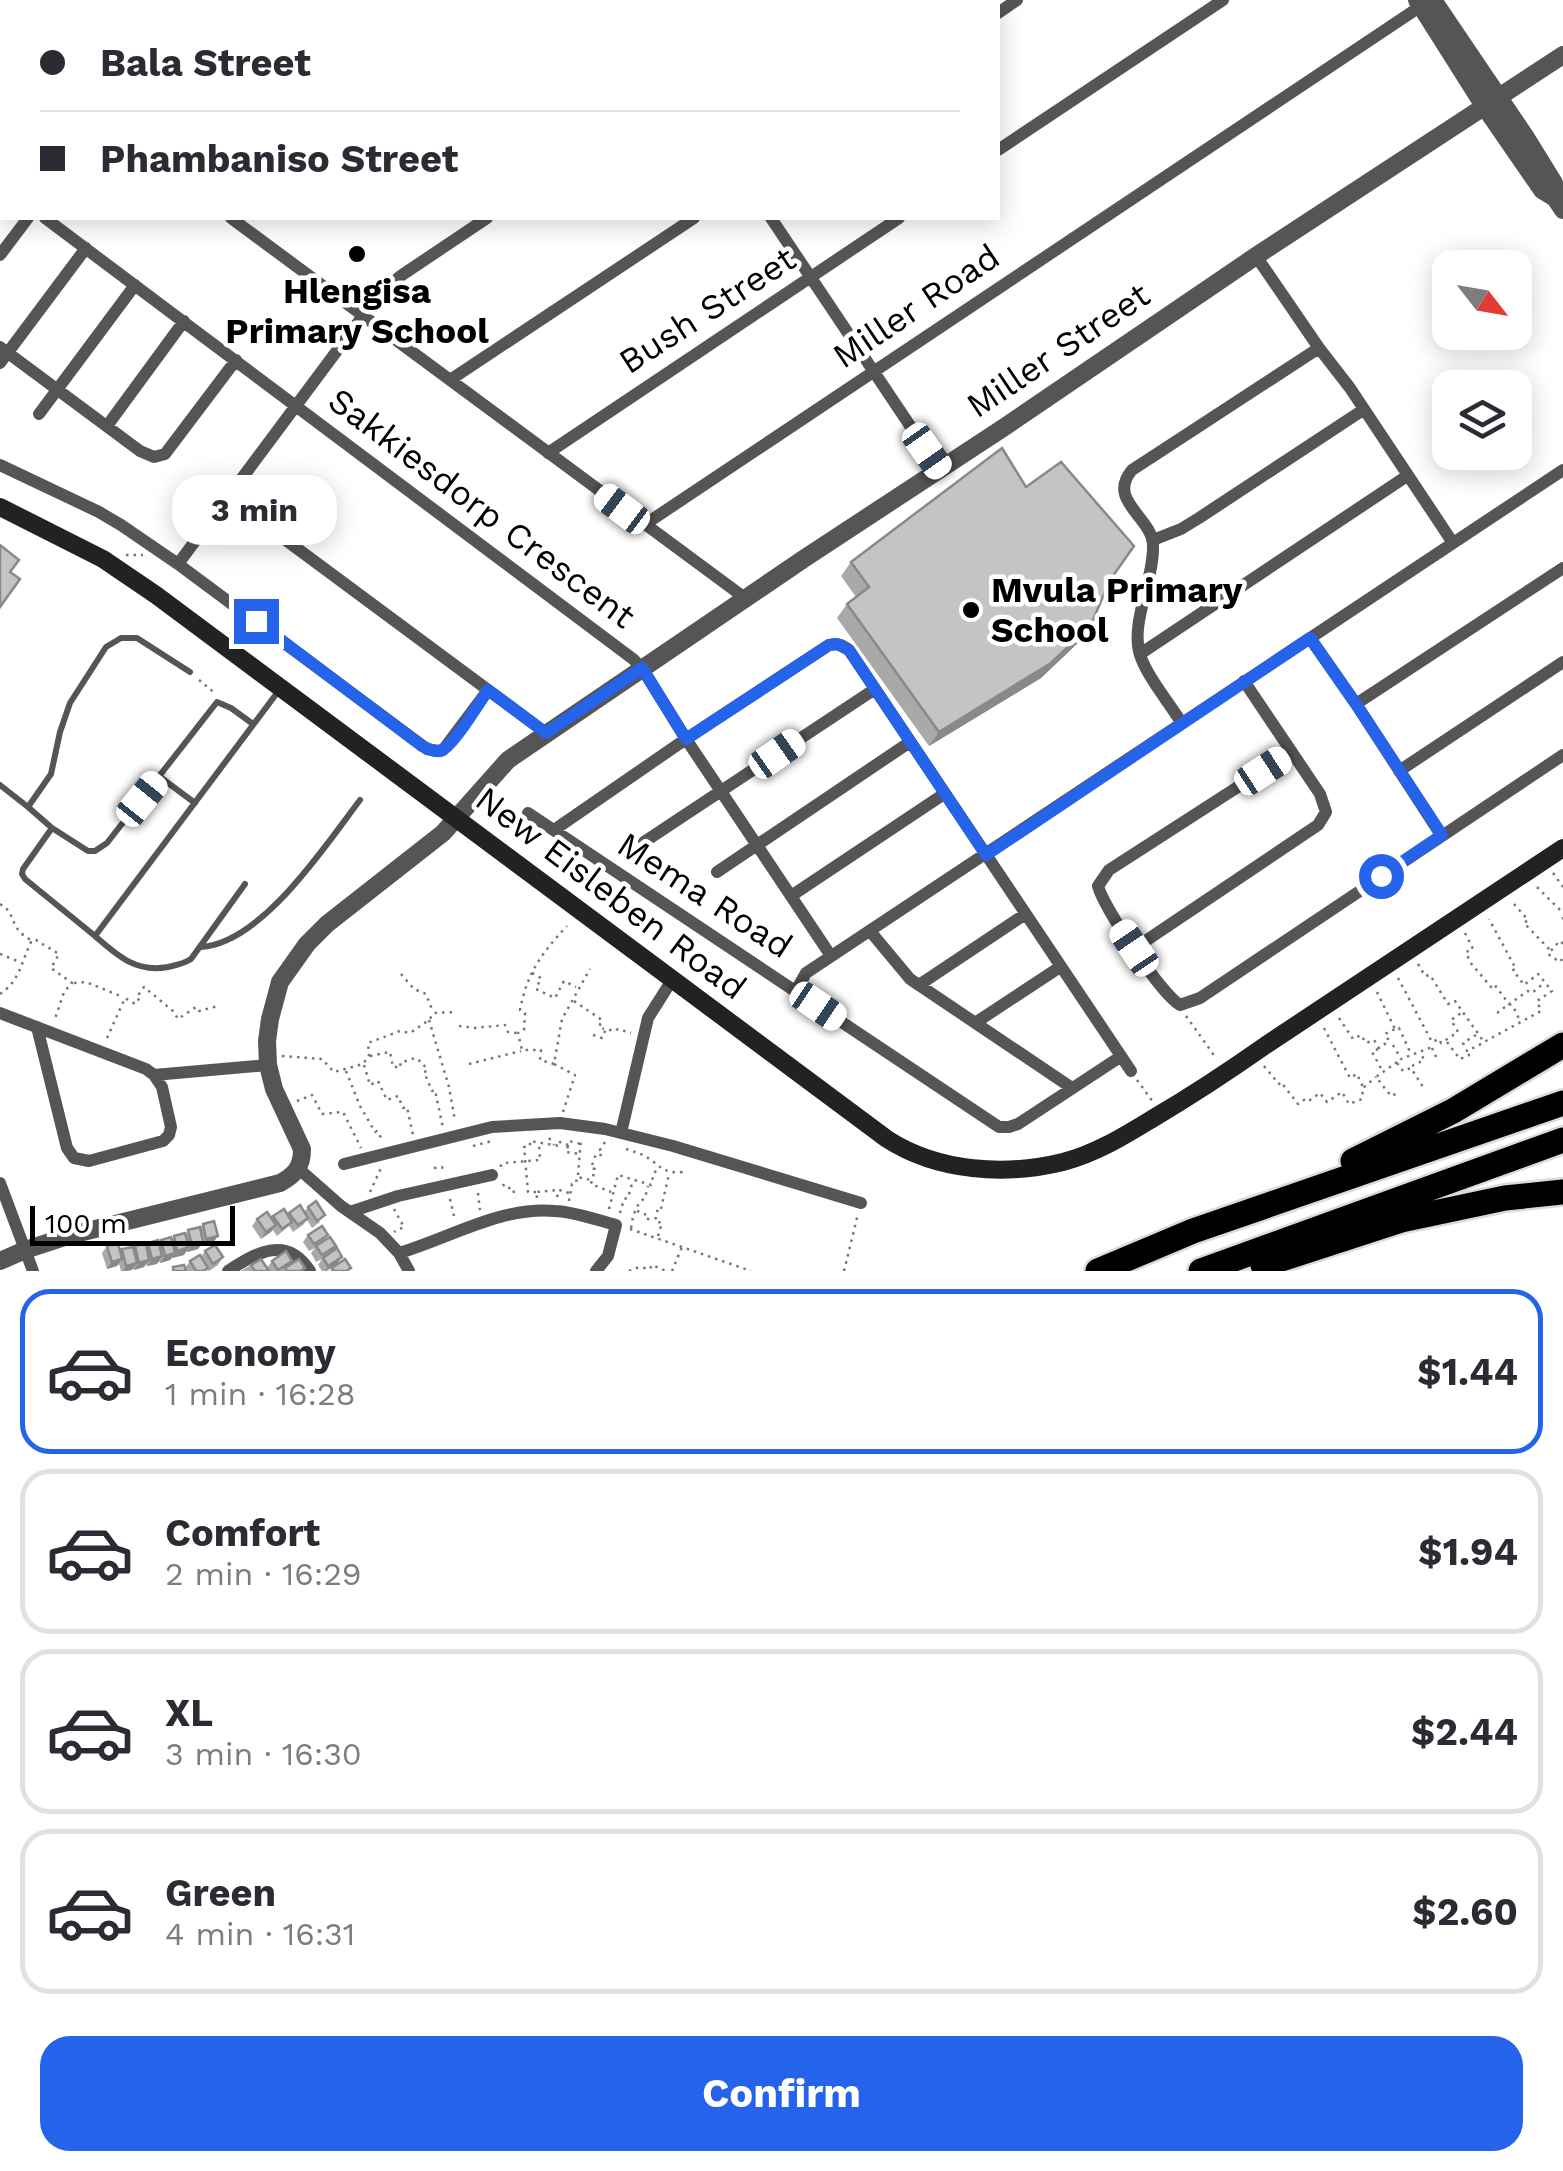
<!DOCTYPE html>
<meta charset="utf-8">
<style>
body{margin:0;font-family:"Work Sans",sans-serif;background:#f2f2f3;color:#2b2b33;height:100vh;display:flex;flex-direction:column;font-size:38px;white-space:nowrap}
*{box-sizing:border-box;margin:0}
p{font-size:32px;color:#7c7c81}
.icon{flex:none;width:55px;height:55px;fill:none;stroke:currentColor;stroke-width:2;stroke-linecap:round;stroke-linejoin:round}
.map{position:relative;height:1271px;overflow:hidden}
.sheet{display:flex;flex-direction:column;background:#fff;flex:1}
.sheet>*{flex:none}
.banner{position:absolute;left:0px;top:0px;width:1000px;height:220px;box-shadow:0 5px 25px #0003;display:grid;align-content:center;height:220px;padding:0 40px;background:#fff}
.needle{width:65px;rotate:121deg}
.buttons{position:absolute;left:1432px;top:250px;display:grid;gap:20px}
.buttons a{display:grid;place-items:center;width:100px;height:100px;border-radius:20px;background:#fff;box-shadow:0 5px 25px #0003;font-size:50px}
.scale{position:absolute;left:30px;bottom:25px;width:205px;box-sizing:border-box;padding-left:10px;border:5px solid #000;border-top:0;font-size:28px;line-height:35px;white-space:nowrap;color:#000;-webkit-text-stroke:8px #fff;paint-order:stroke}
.end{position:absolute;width:45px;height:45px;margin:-22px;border:12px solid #2563eb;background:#fff;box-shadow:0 0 0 5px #fff}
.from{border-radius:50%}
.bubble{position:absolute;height:70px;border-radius:30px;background:#fff;box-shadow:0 5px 25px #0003;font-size:32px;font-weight:700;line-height:70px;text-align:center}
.car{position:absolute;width:30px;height:60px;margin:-30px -15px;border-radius:12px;box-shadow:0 0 8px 2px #0007;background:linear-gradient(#fff 24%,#345 0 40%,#fff 0 76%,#345 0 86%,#fff 0)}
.banner b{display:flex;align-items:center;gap:35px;height:95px;font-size:38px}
.banner b+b{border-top:2px solid #e1e1e2}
.banner i{width:25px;height:25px;background:#2b2b33}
ul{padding:18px 0 0;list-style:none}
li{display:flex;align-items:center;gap:30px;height:165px;margin:0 20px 15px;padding:0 20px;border:5px solid #e1e1e2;border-radius:30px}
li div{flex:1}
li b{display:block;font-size:38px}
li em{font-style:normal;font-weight:700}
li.selected{border-color:#2563eb}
li>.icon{width:90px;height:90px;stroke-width:1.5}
.cta{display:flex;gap:20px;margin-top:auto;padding:20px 40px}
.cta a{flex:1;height:115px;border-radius:30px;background:#2563eb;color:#fff;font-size:40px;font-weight:700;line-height:115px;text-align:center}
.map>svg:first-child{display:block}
</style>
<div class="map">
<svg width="1563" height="1271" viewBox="0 0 1563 1271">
<rect width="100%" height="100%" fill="#fff"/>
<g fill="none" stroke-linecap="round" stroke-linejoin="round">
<g stroke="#dbdbdb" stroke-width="30">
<path id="motorway" d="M1353,1161l100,-50 110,-66
M1263,1265l138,-45 104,-22 58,-6
M1098,1271l95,-40 370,-128
M1201,1271l362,-131"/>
</g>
<path stroke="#777" stroke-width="2.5" stroke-dasharray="2.5 5" stroke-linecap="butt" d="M31,0l5,2
M126,555h17
M199,680l17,14
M1553,873l10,14
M1537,887l26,26
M0,904c18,10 7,23 31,36
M1514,904l14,16 -4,3 26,27
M1563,917v3
M1465,933l8,16 -7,3 4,10 21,25 3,-3 15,20 19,-13 4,2 12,-10
M1563,942l-4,4 -2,-2 -9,10 10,7 2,-2 3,2
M0,954l20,8
M1418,964l7,12 5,-1 18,29 7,-3 29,41 57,-31 -4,-10 15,-10 -14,-17 -14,11 -11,-15 3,-1 -27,-50
M532,973l9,5 -5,11 19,9 9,-17 12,6
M401,974l13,15 12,5 7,18
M1398,978l34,64 7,-3 2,4 17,-11 -7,-12 10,-7
M74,983l12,-1 37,15
M1377,992l18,37 4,-1 12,26
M0,994c20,-13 21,-32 32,-54h4l23,14 -8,14 21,15 -8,9 -9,27
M574,1001l28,19 -3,7 5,2
M1497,1013l12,-9 4,2 7,15
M1186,1016l30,42
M1339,1018l14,21 8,-4 5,8 8,-3 5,8 10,-7 -4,-7 10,-5
M429,1020l20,67 6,34
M459,1026l16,2 30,-3 3,7 9,1
M1324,1028l26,50 7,-4 6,13
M593,1035l9,3 4,-9 9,2 3,-2 13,4
M1476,1035l-13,8 4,8 16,-8
M107,1038l18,-40 10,6 6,-8 -2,-2 5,-7 29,24 5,8 18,-12 3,4 19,-5
M1447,1042l13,17 9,-4 -2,-4
M1393,1045l8,14 31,-12
M1432,1048l5,11
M1378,1049l-6,3 10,18
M282,1056l40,3 12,13 29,-8 6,-8 -1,-13 32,-12 10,2 19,-13 5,-7 21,-1
M370,1056l20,-4 3,15h8l-1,-4 15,-5 8,5 4,8 -3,1 8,19 3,-1 8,38
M1397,1062l-21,15 15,19 7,-3
M1397,1063l6,8 8,-3 12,19
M469,1064l52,-13
M554,1064l-14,-4 1,-10h-19l-4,-17 6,-3 1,-17 -5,-3c7,-37 21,-56 47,-84
M364,1065l6,20 8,-4 9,19 11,-4 5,12 4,-1 6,28
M1264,1066l15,18 2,-2 17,22 9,-6 3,2 10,-7 7,9 15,-10 7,12 13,-5 1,-11 13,-11
M1412,1066l12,-6 -3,-7
M346,1071l14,35 15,26 2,-1 6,10
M1137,1080l16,22
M297,1101l15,-6 10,19 21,-2 18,36
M563,1112l12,-37 -21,-11 8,-45 28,-50
M549,1138l5,7
M605,1142l-5,8 2,1 -1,4 -5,-1 -5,14 4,1 -4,15 20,8
M473,1146l19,-5
M568,1146l-2,6 14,2
M626,1149c6,2 12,4 17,6 17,9 18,19 40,17
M501,1167v-2l3,-2 36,-3 -1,-17
M434,1168l8,-1 2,5
M578,1175l3,-36
M503,1184l2,4h8l2,10
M370,1192l11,-24
M536,1192h-8l-4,-45 6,-1v-5l30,5v-4l8,3 1,-4 12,3
M478,1193l2,17
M557,1197l2,-7 10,3
M537,1198l-1,-6 23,-2
M450,1199l4,17
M569,1201l3,-17 4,-1 1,-6 14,3
M394,1209l10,18 -10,5
M609,1209l9,-34 33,10 3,-12 5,-5
M637,1211l12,5 -1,3 6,2
M620,1213l4,-14 4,-1 5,-18
M631,1228c2,-12 4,-23 14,-30l3,-12
M630,1229l121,42
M658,1236l4,-13 -7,-2 3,-13 3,1 8,-35
M629,1271l10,-4 11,2 2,-4 14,6
M672,1271l10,-24
M844,1271l14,-57"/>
<path stroke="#555" stroke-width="6" d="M253,724l-22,-16 -14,-6 -110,141 -12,8h-7l-36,-23 -29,41 -1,5 3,5 70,57 185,-247
M160,777l35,26
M0,785l28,22
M52,828l-24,-21 23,-33 9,-42 10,-29 36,-56 15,-9h16l53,34
M95,936c23,20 41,37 73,31 9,-2 15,-3 23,-8l54,-75
M201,947c61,-4 124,-101 159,-147"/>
<path stroke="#555" stroke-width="12" d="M463,0l2,2
M625,0l2,2
M807,2l3,-2
M998,13l19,-13
M0,91l2,1
M998,150l225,-150
M0,184l2,2
M45,218l588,441 9,9 44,71 145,217
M231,218l514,380
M771,218l168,251
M0,255l28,-37
M1256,256l63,92 31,40 103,155
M0,347l140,104 14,6 11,-3 71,-94
M0,363l86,-115
M450,380l244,-162
M39,414l96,-129
M107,426l77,-105
M548,453l351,-235
M0,465l99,47 22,13 57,39 249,185 11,2 5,-1 45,-60
M229,498l317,235
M644,525l777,-519
M1153,540l28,-11 18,-11 164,-108
M178,564l202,-271 22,-18 85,-57
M1310,638l46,66 85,131
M1140,654l267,-178
M1356,704l207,-136
M1181,722c-13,-21 -33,-44 -41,-67 -10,-32 14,-75 13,-109 0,-29 -47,-45 -21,-76l187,-122
M1292,752l-183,118 -11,16c6,22 63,108 82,119l20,-7 363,-243
M1399,771l164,-109
M528,813l471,314h10l9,-3 102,-67
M554,830l132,-91 143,-94c9,-2 13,0 20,5l282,421
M644,842l231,-153
M717,872l193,-130
M791,896l153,-102
M870,931l40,48 162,109
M1135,948l183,-123 8,-13 -6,-18 -76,-113
M919,985l105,-70
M796,991l10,-18 757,-503
M0,1013l146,56 8,6 8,12 9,40 -2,8 -6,6 -74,20 -15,-3 -7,-10 -30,-121
M975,1023l85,-56
M154,1075l114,-10
M621,1133l27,-115 24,-38
M344,1164l148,-37 68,-4 45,6 68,17 188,57
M299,1169l42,37 39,27 19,20c51,-15 102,-47 156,-42 21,1 41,9 61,14l-8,31 -12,15
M0,1183l33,88
M350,1212l48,-16 94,-21
M399,1253l10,18
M228,1271c29,-19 59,-36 82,0"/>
<path stroke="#555" stroke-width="18" d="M1417,0l67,106 58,84 13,8 8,12
M1433,0l92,136 29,47 1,15
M64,2l1,-2
M0,122l2,-3
M0,1261l25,-11 46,-15 209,-52c15,-8 22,-16 22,-34l-28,-60 -6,-24 -1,-24 3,-22 10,-37 27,-38 20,-20 116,-91 65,-73 297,-202 198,-130 253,-172 307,-201"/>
<path stroke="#222" stroke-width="18" d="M0,507l103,52 53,36 731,544c51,33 119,37 176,23 32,-8 61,-26 89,-43 39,-23 77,-48 114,-74 99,-66 198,-131 297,-197"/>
<use href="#motorway" stroke="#000" stroke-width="25"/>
</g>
<path fill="#a9a9a9" d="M1026,487l84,93 -19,45 -10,15 -40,38 -112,68 -92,-128 10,-14 9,-7 -15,-21 10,-14z
M308,1207l12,15 -8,6 -5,-8 -4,5 -10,7 -4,-6 -12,10 -4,-6 -12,9 -9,-13 5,-7 15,-1 1,-2 15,-1 1,-2 15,-1z
M203,1224l10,19 -12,2 -3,4 -11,3 -1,-1 -2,4 -12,3 -2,2 -10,3 -1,-2 -2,3 -10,2 -1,-2 -2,3 -10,3 -1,-2 -4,3h-8l-2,-7 -2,2 -10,3 -5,-16 5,-7 13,6 2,-3h11l2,-3 11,-1 2,-2 11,-1 2,-2 11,-1 2,-3 12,-2 2,-4 12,-2z
M308,1235h20l-4,5 12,6 -4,5 6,13 11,7h-19l2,-3 -5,3h-5l-4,-6 4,-6 -6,3 -5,-9 4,-5 -6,3 -6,-9z
M205,1251l18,6 -5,8 -9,6 -2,-1 -1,1h-35l2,-4 12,1 5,-7 11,-4z
M272,1261l16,5 17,2 -2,3h-62l10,-6 16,3z"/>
<path fill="#898989" d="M1091,625l-10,15 -40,38 -112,68 10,-14z
M276,1225l-5,7 -10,7 5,-7z
M218,1236l-5,7 -12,3 5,-7z
M203,1242l-5,7 -11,3 5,-7z
M189,1247l-5,8 -12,3 5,-7z
M175,1253l-5,7 -10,3 5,-7z
M162,1256l-5,8 -10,2 5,-7z
M342,1257l-5,7 -12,7 3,-5z
M122,1259l-5,7 -10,3 5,-7z
M149,1260l-5,7 -10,3 5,-7z
M137,1263l-5,7 -9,1 3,-5z"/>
<path fill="#c4c4c4" stroke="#898989" stroke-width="2.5" d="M1002,448l24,39 35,-25 73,84 -24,34 -19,45 -40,38 -112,69 -92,-128 22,-17 -18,-25z
M0,545l19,15 -9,12 10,7 -20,28z
M316,1201l9,14 -8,6 -9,-14z
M300,1205l8,13 -10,7 -9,-12z
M284,1209l8,13 -10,7 -9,-13z
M267,1212l9,13 -10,7 -9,-13z
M214,1221l4,15 -12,3 -3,-15z
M322,1226l6,9 -14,9 -6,-9z
M200,1227l3,15 -11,3 -4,-15z
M185,1233l4,14 -12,4 -3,-15z
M171,1237l4,16 -10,3 -4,-16z
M330,1237l6,9 -14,9 -6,-9z
M158,1240l4,16 -10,3 -4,-16z
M118,1243l4,16 -10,3 -5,-16z
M146,1243l3,17 -10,3 -4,-17z
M215,1245l8,12 -10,7 -8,-13z
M133,1247l4,16 -11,3 -4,-17z
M337,1248l5,9 -14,9 -5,-8z
M286,1251l6,10 -14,9 -6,-9z
M200,1255l8,13 -5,3h-7l-6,-10z
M261,1259l8,12h-14l-4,-6z
M299,1259l6,9 -5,3h-13l-2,-3z
M345,1259l6,9 -5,3h-12l-2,-3z
M184,1265l2,6h-12l-1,-4z"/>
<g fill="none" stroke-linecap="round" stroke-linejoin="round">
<path stroke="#2563eb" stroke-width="12" d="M256,621l166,125c7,3 15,8 22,3 12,-8 35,-46 44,-59l58,43 96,-65 44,71 143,-94 8,-1 12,6 137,205 324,-217 46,66 86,131 -61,41"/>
</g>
<g fill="#000" stroke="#fff" stroke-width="4">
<circle cx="357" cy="254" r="10"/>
<circle cx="971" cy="610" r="10"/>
</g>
<g text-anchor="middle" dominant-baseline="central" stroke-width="9" stroke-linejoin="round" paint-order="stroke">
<g font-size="35" font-weight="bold" fill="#000" stroke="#fff">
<text x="357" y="291">Hlengisa<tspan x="357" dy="40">Primary School</tspan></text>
<text x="991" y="590" text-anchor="start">Mvula Primary<tspan x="991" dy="40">School</tspan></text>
</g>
<g font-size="35" fill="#000" stroke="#fff">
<text transform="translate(916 306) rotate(-34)">Miller Road</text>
<text transform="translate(707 310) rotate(-33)">Bush Street</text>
<text transform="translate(1058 350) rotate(-34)">Miller Street</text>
<text transform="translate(482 508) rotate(37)">Sakkiesdorp Crescent</text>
<text transform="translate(611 893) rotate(37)">New Eisleben Road</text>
<text transform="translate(705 895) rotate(33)">Mema Road</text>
</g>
</g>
</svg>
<div class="buttons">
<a><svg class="needle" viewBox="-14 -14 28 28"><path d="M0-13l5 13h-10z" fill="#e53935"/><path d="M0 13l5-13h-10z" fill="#7c7c81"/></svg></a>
<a><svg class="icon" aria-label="layers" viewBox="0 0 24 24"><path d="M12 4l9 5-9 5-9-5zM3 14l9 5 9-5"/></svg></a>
</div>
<div class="scale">100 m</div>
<i class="end from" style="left:1381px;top:876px"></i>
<i class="end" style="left:256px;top:621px"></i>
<div class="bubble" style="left:172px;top:475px;width:165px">3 min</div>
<i class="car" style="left:927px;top:451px;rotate:145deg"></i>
<i class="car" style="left:622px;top:509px;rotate:307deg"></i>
<i class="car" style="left:777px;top:754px;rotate:55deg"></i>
<i class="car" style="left:1263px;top:771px;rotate:57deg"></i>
<i class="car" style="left:142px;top:799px;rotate:39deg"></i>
<i class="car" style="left:1134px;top:948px;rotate:326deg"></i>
<i class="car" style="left:818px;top:1006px;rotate:124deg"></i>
<div class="banner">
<b><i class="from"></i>Bala Street</b>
<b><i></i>Phambaniso Street</b>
</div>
</div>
<section class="sheet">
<ul>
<li class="selected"><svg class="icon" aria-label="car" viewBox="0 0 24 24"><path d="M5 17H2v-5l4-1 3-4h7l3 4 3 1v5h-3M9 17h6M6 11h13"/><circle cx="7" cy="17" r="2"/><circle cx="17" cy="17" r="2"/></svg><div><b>Economy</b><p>1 min · 16:28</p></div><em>$1.44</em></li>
<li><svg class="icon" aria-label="car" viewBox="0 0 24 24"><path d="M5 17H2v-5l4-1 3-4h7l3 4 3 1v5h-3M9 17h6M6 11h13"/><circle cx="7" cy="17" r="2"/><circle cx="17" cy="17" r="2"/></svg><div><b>Comfort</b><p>2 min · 16:29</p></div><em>$1.94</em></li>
<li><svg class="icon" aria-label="car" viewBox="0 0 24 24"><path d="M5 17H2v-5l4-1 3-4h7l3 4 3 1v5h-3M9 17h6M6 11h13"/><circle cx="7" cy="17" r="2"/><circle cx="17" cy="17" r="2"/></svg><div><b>XL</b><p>3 min · 16:30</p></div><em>$2.44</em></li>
<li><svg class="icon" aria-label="car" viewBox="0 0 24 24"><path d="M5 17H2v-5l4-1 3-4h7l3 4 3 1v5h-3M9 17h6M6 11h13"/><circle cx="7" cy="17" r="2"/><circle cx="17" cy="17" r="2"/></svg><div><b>Green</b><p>4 min · 16:31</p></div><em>$2.60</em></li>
</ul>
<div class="cta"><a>Confirm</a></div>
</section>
